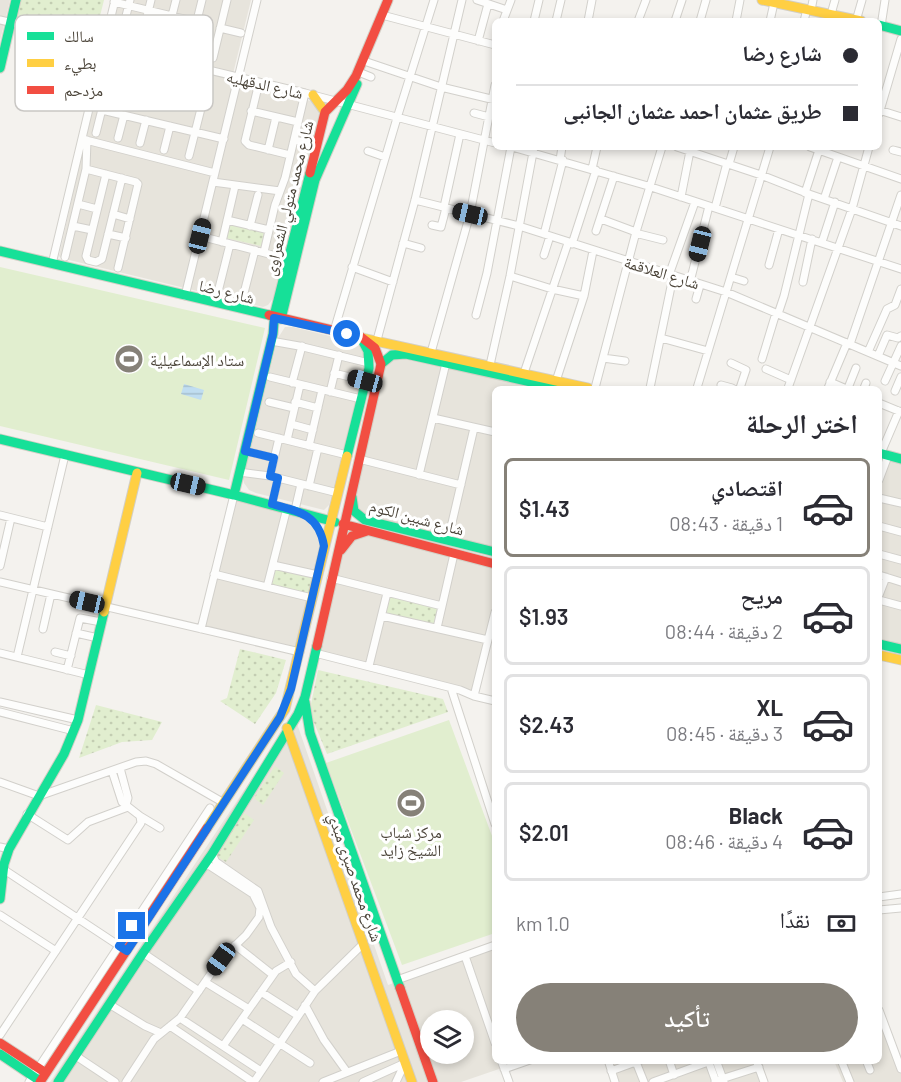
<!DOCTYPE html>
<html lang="ar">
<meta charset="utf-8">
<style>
body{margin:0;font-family:Barlow,"Noto Naskh Arabic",sans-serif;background:#f2f2f3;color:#2b2b33;direction:rtl;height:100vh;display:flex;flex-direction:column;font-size:22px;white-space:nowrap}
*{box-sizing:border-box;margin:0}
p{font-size:20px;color:#7c7c81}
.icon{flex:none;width:33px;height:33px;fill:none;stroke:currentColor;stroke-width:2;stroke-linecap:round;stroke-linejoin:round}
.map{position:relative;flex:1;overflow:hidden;direction:ltr}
.drawer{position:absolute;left:492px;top:386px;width:390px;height:678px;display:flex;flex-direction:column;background:#fff;border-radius:9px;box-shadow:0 3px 9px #0003;direction:rtl}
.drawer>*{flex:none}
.top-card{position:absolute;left:492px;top:18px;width:390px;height:132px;border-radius:9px;box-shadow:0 3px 9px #0003;direction:rtl;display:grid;align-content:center;height:132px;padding:0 24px;background:#fff}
.controls{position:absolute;left:420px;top:1010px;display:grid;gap:12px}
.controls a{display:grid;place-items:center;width:54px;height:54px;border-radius:50%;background:#fff;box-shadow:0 3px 9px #0003;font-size:30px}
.end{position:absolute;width:27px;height:27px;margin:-14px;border:8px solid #1a73e8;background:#fff;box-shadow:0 0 0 3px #fff}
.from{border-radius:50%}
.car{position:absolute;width:18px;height:36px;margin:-18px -9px;border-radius:8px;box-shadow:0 0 4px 2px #0007;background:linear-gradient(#222 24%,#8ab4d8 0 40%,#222 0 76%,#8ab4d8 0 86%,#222 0)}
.top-card b{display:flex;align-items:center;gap:21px;height:57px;font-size:22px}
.top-card b+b{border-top:2px solid #e1e1e2}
.top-card i{width:15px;height:15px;background:#2b2b33}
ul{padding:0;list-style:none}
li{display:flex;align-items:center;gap:18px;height:99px;margin:0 12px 9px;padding:0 12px;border:3px solid #e1e1e2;border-radius:9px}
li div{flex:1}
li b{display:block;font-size:22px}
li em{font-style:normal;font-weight:600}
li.active{border-color:#868178}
li>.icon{width:54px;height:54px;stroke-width:1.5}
h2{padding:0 24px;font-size:27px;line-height:72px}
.pay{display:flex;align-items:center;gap:15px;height:66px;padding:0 24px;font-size:22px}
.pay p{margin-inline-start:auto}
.primary-button{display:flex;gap:12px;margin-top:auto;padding:12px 24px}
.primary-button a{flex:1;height:69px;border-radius:36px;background:#868178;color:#fff;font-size:24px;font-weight:600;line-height:69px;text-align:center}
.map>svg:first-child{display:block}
</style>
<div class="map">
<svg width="901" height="1082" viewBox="0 0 901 1082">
<defs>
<pattern id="green-dots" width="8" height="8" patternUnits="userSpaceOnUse" patternTransform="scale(1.5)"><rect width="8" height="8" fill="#e1eecf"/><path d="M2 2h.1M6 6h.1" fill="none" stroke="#c3cdb2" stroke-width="1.8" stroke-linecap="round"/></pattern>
<pattern id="water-rules" width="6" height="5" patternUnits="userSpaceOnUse" patternTransform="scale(1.5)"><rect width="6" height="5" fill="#c0ddf1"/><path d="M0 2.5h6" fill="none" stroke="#a6bfcf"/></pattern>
</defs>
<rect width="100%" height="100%" fill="#f4f2ee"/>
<path fill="#e7e4dc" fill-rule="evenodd" d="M0,0h10l-10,41z
M119,0h132l-20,82 84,20 5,8 -45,186 -7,9 -5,2 -202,-49 -2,-2 27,-120z
M285,327h8l61,15 7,5 5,12 -37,146 -5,5 -68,-17 -7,-3 -5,-7 -1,-5 35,-140z
M399,354l145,34h-49v163l-137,-37 -6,-24 30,-125z
M879,454l22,6v190l-22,-6z
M235,497l64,15 17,12 6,10 2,12 -26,104 -96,-22z
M367,531l128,33v47l-21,85 -158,-43 30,-112z
M294,715l94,270 107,-37v112l27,1 -61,21h-411zM430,1020h34v33h-34z
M879,1014l22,60v8h-58l-9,-21 45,-1z
M606,1061h149l8,21h-150z"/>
<path fill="url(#green-dots)" d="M20,0h84l-9,36 -79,-19z
M230,224l34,8 -3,14 -35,-8z
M273,565l42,10 -5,22 -42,-11z
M387,594l54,13 -5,20 -53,-12z
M240,649l46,11 -10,33 -21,31 -35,-23 7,-3z
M318,670l125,29 5,13 -121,42 -14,-34 -2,-16z
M96,705l66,17 -10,18 -30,2 -43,16z
M275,766l9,7 -21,32 -9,-7z
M244,813l10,7 -28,42 -10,-6z"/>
<path fill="#e1eecf" d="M0,267l265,61 -36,152 -229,-54z
M449,720l46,124v89l-93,32 -76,-202z"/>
<path fill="url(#water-rules)" d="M184,384l20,6 -3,10 -20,-6z"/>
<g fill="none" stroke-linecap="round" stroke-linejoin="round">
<g stroke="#d2d0cb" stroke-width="9">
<path id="street" d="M477,0l30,10
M114,2l83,20
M811,10l2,-10
M831,14l4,-14
M382,15l113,30
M0,20l305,73 190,50
M503,21l8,-21
M534,21l5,-21
M556,21l5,-21
M588,21l4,-21
M638,21l8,-21
M675,21l7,-21
M700,21l6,-21
M736,21l4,-21
M770,21l4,-18
M804,21l3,-12
M856,21l6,-21
M881,26l4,-26
M220,28l21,5
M120,40l10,-40
M478,41l10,-37
M140,45l11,-45
M163,51l13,-51
M188,57l14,-57
M213,58l14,-58
M364,61l77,26 54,13
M361,73l10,4
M109,79l94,22
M132,84l5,-21
M155,89l5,-20
M257,91l-12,50 4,4 41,10
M178,95l6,-20
M102,110l122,29
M879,110l22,7
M251,111l47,11
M474,113l15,4
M879,114l22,-75
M96,133l19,-76
M118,138l6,-23
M82,139l133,34
M294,140l14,3
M140,143l6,-23
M512,147l136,39 253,83
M677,147l84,28 48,19 92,32
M810,147l91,32
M164,150l6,-24
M268,150l8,-33
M893,150l8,2
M368,151l17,6
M189,156l19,-75
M560,160l2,-13
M729,164l5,-17
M86,169l50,13 2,2 -20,84
M592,169l5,-22
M106,174l-20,82 2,4 8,2 6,-3 20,-81
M213,182l67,9
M805,193l14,-43
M681,197l9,-46
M824,199l14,-42
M415,200l104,26 207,66 175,74
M78,204l19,5
M444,207l16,-73
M715,208l12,-45
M113,214l17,5
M601,219l35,13
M227,220l42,10
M432,225l9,2 5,-19
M73,226l19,4
M250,226l8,-31
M596,231l18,-55
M635,233l28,7
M108,234l18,4
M544,234l19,-74
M200,236l88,23
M222,242l13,-56
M822,242l13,-40
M403,243l18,5
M572,244l24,-74
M264,252l11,-47 10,-27 20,-85
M544,255l6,-19
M65,257l21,-88 1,-29
M52,264l63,-264
M769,265l10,-36
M352,267l41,15
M669,275l26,-73
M510,276l42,13 32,7
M731,277l13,4
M690,282l19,-76
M803,282l9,-43
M218,292l12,-48
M185,296l72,-296
M243,297l12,-47
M696,299l4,-14
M778,314l6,-18 25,-102
M476,315l11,-42 24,-126
M334,331l63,-213 37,-118
M661,338l47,13
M377,340l38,-140 47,-200
M271,341l28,5 70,17
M850,344l51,-149
M868,352l19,-43 8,-4 6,-16
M430,356l40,-142 25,-129
M878,356l9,-21 11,3 3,-2
M603,358l22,3
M762,359l14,-46
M731,363l15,7 -6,18
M490,365l20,-89 24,-129
M766,369l25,11
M334,373l31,8
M524,373l44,-130
M270,377l91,22
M556,381l28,-85 9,-45
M885,381l16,-35
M830,382l14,6
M292,383l10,-37
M721,385l11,3
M595,388l41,-156 26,-85
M650,388l23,-111
M697,388l73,-241
M788,388l64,-179 17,-62
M828,388l19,-45
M848,388l8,-20
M864,388l2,-5
M895,391l6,-14
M330,392l9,-37
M269,402l25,6
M295,402l23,6
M879,403l22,9
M433,418l62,14
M291,424l22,6
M258,433l89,22
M287,440l13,-55
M309,446l13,-56
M245,451l29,7
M881,453l18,-42
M359,459l102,26
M239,472l31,4 68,17
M419,475l27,-112
M270,476l9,-38
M879,480l9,-24
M309,486l9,-38
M879,498l22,5
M272,504l6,-25
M295,510l6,-26
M0,515l48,12
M879,526l22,6
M448,540l26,-112
M879,554l22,6
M273,565l45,10
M0,566l11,-48
M214,574l98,24
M879,575l22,7
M331,578l111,28
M0,582l300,70
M267,587l20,-79
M879,595l7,-18
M879,600l22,6
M382,616l106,24
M437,628l17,-74
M43,629l8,-35
M201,629l33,-134
M76,633l22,5
M55,652l16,4
M0,653l89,22
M315,653l145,37 14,6 21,5
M17,657l48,-202
M369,666l18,-73
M67,670l13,-52 21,4
M451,688l44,136
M474,696l21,-84
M0,702l78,18
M0,712l74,19
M120,768l8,30 -2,7
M0,782l39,14 97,-34 10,-1 10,3 68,39
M27,814l41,26 20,-18 40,-15
M140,816l20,12
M0,847l9,2
M212,854l4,8 42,29 13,36 25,47 19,17
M3,869l118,78
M879,897l22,-3
M879,910l22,-2
M0,915l56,36
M235,945l38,30
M143,953l56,38
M465,956l30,87
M397,980l98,-35
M205,982l44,27
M261,992l36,23
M109,1004l36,22 16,7
M305,1005l19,35 23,32
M879,1010l22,59
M180,1018l81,53
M242,1019l68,44
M170,1026l83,56
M0,1035l141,-212 -1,-7 -18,-14 -10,-31
M223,1046l53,-75 15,-9
M76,1056l39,26
M501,1060l8,22
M608,1060l7,22
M669,1060l5,15
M708,1060l8,22
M716,1060l8,22
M756,1060l8,22
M841,1060l9,22
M866,1060l4,10
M636,1062l8,20
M504,1069l26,-9
M611,1071l30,-11
M715,1081l44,-14
M29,1082l181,-274
M126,1082l28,-43 26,-21 41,-59 25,-24 13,-18 1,-9 -7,-14 -43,-28 -6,-1
M254,1082l61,-91 48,-47
M323,1082l78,-31
M363,1082l42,-19
M396,1082l9,-19
M653,1082l55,-20"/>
</g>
<g stroke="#d3cfc5" stroke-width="11">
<path id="fast" d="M879,25l22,6
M0,68l16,-68
M0,251l269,64
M281,319l34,-139 42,-96
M381,364l11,-9 14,-1 152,34
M0,439l234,56 101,27
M879,453l22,6
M347,456l22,-88 -1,-17 -7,-13
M234,495l39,-161 2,-22 35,-139
M352,497l2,14 11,9 130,32
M879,644l22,5
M305,702l5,31 90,255
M0,899l4,-35 5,-15 55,-95 14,-34 26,-108
M0,1054l40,27
M58,1082l85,-129 69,-99 86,-140 7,-17 12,-51"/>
</g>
<g stroke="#d3cfc5" stroke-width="11">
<path id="slow" d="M762,0l99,21
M313,95l12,17
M362,338l226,50
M104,612l33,-139
M879,655l22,5
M287,728l125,354
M207,828l78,-119 62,-253"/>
</g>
<g stroke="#d3cfc5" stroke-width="11">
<path id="jam" d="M310,173l15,-61 22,-22 9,-14 32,-76
M269,315l92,22 14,11 6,16 -64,282
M343,524l152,40
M341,550l11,-14 15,-5
M400,988l33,94
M0,1043l46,30
M40,1082l167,-254"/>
</g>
<use href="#street" stroke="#fdfdfc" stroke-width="7"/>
<use href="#fast" stroke="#16e098" stroke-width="9"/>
<use href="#slow" stroke="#ffcf43" stroke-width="9"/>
<use href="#jam" stroke="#f24e42" stroke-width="9"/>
</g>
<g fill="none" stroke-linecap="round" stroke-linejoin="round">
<path stroke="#1a73e8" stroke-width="8" d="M132,926l-13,20 8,5 153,-234 11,-28 33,-143c-5,-31 -25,-35 -52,-42l6,-26 -8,-2 4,-18 -29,-7 28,-117 1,-16 73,16"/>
</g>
<defs>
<g id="stadium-disc" transform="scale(1.5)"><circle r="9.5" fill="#868178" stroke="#fff"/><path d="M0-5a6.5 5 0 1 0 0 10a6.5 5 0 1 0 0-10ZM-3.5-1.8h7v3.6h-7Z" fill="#fff"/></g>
</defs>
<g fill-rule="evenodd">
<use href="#stadium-disc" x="129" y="359"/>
<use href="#stadium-disc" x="411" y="803"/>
</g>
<g text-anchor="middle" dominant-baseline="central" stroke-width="6" stroke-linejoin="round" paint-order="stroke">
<g font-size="16" fill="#4b4439" stroke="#fff">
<text transform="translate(265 84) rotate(13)">شارع الدقهليه</text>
<text transform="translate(288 198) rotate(-76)">شارع محمد متولي الشعراوى</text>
<text transform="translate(662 272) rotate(17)">شارع العلاقمة</text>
<text transform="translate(227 291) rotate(14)">شارع رضا</text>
<text transform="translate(417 517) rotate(15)">شارع شبين الكوم</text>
<text transform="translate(356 877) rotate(71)">شارع محمد صبرى مبدي</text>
</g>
<g font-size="16" fill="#4b4439" stroke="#fff" text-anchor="start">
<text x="150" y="359">ستاد الإسماعيلية</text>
<text x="411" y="831" text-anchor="middle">مركز شباب<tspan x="411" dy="18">الشيخ زايد</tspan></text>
</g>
</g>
<rect x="15" y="15" width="198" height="96" rx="9" fill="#fff" stroke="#c9c7c4" stroke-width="1.5"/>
<rect x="27" y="32" width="27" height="8" fill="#16e098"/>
<rect x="27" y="59" width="27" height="8" fill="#ffcf43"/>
<rect x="27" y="86" width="27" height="8" fill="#f24e42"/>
<g font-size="16" fill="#4b4439">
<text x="64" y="42">سالك</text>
<text x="64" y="69">بطيء</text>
<text x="64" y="96">مزدحم</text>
</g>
</svg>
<div class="controls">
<a><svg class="icon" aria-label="layers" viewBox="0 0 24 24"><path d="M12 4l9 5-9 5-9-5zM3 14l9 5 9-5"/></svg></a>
</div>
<i class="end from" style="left:347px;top:334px"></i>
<i class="end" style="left:132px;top:926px"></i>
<i class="car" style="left:470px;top:214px;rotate:283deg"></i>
<i class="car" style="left:200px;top:236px;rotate:14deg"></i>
<i class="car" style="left:700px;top:244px;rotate:194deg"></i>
<i class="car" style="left:365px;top:381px;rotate:285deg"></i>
<i class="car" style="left:188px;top:484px;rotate:103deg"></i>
<i class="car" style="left:87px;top:602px;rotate:283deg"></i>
<i class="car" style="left:221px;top:959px;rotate:216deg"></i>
<div class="top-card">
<b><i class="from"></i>شارع رضا</b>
<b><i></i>طريق عثمان احمد عثمان الجانبى</b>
</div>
<section class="drawer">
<h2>اختر الرحلة</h2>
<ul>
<li class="active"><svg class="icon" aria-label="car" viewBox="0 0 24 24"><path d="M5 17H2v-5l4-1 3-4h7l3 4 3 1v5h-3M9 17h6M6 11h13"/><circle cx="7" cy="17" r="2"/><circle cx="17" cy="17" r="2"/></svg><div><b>اقتصادي</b><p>1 دقيقة · 08:43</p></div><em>$1.43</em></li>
<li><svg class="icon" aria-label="car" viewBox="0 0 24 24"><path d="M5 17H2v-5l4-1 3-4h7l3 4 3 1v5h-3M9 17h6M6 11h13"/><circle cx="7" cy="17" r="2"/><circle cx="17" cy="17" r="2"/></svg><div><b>مريح</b><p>2 دقيقة · 08:44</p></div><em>$1.93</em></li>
<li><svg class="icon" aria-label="car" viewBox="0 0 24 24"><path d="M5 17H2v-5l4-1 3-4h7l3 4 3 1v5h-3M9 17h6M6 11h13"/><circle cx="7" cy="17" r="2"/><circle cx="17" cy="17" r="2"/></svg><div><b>XL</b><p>3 دقيقة · 08:45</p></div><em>$2.43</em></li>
<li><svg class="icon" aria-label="car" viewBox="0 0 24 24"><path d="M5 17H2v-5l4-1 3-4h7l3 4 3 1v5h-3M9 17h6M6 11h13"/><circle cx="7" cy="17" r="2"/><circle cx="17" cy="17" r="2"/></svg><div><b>Black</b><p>4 دقيقة · 08:46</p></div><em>$2.01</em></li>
</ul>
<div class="pay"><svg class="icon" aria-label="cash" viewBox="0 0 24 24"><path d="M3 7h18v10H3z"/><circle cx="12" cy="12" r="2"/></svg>نقدًا<p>1.0 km</p></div>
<div class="primary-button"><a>تأكيد</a></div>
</section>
</div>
